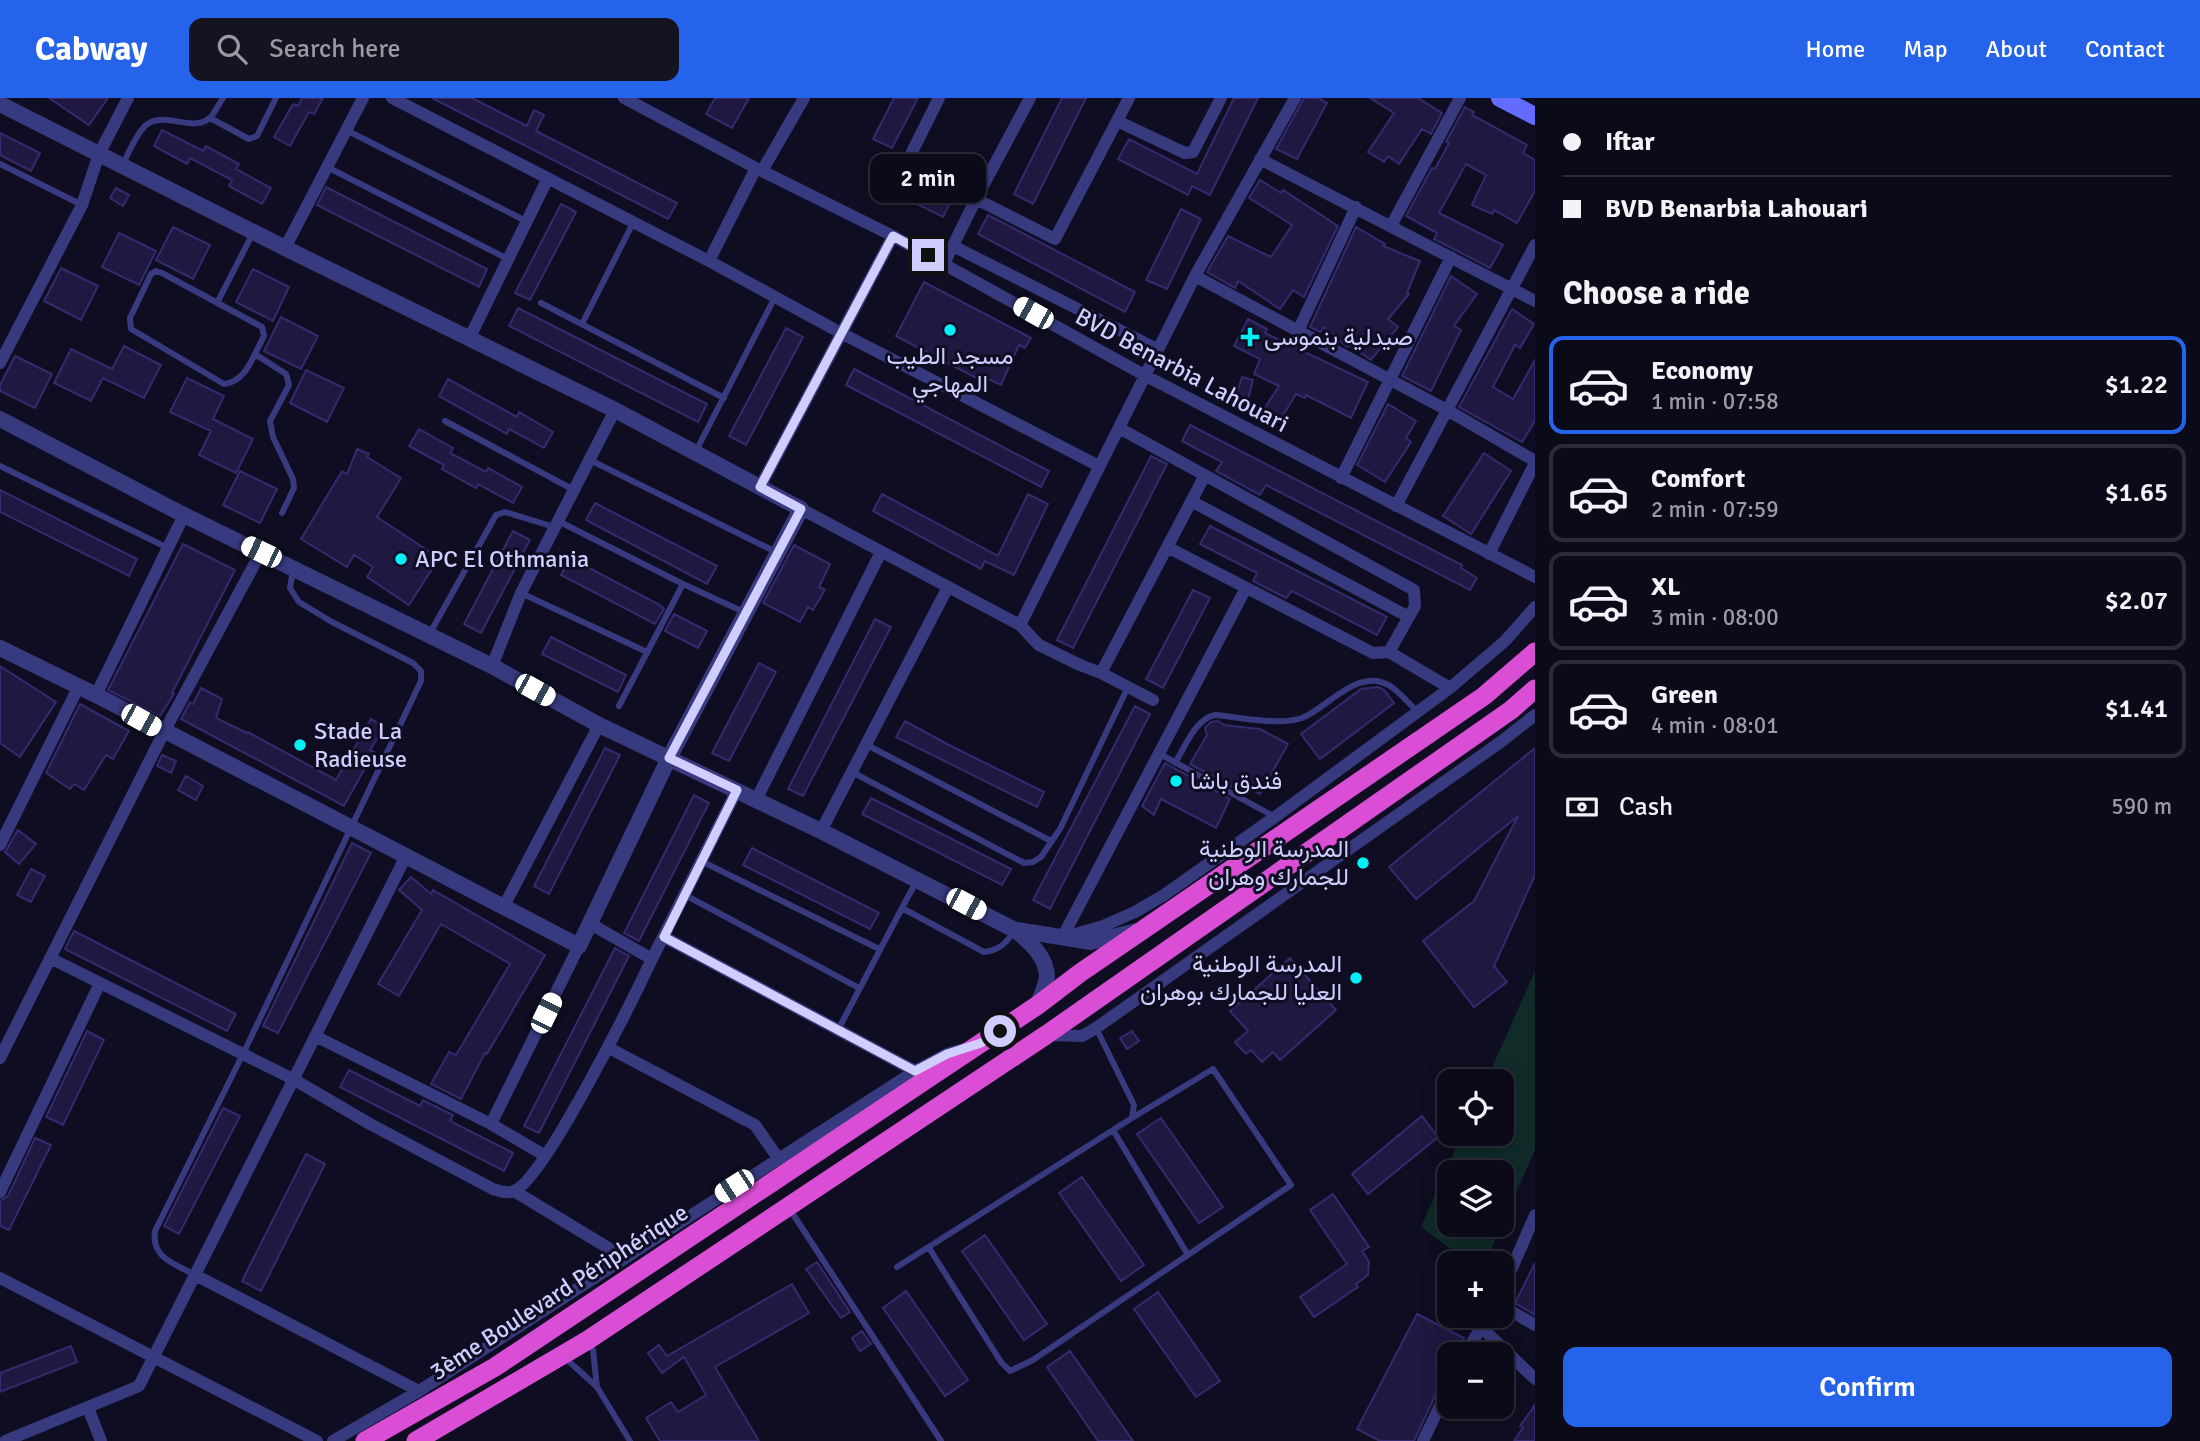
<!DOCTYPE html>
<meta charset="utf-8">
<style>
body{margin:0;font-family:Signika,Vazirmatn,sans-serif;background:#141322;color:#f1f3f6;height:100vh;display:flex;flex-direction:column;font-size:26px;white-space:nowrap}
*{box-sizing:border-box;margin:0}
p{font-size:23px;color:#9a9aa2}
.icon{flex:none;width:38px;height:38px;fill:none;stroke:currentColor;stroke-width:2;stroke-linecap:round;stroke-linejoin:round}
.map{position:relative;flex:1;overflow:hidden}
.side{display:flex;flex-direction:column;background:#0b0a19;width:665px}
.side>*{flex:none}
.guide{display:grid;align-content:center;height:154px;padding:0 28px;background:#0b0a19}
.buttons{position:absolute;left:1437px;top:971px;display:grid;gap:14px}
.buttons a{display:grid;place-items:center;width:77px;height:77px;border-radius:14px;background:#0b0a19;box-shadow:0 4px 18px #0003,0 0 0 2px #2b2b38;font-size:35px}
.end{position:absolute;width:32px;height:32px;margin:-16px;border:9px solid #d0cdff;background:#111;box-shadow:0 0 0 4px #111}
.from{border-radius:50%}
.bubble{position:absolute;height:49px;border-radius:14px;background:#0b0a19;box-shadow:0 4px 18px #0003,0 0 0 2px #2b2b38;font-size:23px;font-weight:600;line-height:49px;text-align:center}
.car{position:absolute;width:21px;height:42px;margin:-21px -10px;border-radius:9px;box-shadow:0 0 5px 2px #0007;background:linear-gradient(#fff 24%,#345 0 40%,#fff 0 76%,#345 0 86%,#fff 0)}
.guide b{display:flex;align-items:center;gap:24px;height:66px;font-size:26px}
.guide b+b{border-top:2px solid #2b2b38}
.guide i{width:18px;height:18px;background:#f1f3f6}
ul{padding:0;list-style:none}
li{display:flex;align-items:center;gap:21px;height:98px;margin:0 14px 10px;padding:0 14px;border:4px solid #2b2b38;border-radius:14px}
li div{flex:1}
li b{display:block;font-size:26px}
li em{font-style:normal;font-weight:600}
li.current{border-color:#2563eb}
li>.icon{width:63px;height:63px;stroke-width:1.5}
h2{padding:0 28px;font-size:32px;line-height:84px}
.pay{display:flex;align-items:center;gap:18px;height:77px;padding:0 28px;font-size:26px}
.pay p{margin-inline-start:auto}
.primary-button{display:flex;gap:14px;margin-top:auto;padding:14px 28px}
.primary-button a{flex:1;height:80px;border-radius:14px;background:#2563eb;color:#fff;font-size:28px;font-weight:600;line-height:80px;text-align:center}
header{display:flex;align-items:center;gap:42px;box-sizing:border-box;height:98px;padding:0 35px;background:#2563eb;color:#fff}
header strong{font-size:33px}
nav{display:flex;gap:38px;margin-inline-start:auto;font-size:24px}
.search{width:490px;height:63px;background:#141322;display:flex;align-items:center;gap:18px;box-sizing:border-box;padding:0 24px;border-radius:14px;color:#9a9aa2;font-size:26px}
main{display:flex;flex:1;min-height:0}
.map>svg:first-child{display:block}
</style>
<header>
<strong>Cabway</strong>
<div class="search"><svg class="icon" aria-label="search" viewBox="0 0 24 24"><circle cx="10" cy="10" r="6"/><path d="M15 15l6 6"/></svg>Search here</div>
<nav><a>Home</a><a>Map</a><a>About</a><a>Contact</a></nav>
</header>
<main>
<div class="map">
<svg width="1535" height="1343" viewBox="0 0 1535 1343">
<rect width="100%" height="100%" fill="#0f0d21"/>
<path fill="#102b28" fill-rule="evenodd" d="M1535,873v179l-50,113h-16l-48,-36 41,-93h40v-52l-16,-1zM1449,1074h53v53h-53z"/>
<path fill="#1f1942" stroke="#342b6e" stroke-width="2" d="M49,0h59l-19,27z
M302,0h21l-9,16 -5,-2 -19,34 -16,-9 19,-33 5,2z
M432,0h40l55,28 7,-16 10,5 -8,16 141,72 -9,16z
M715,0h34l-17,30 -26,-14z
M894,0h24l-26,50 -19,-9z
M1062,0h24l-53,106 -19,-10z
M1234,0h24l-48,97 -18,-9 -4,9 -70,-36 11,-20 68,35z
M1304,0h14l9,5 -30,56 -21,-10z
M1370,0h48l24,15 -11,21 -9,-5 -23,35 -11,-8 -4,6 -16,-10 26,-39z
M1465,9l9,5 -2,3 55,30 -4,8 12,7v31l-18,32 -23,-13 -2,4 -20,-9 14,-30 -20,-11 -27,49 64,32 -13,23 -56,-29 3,-6 -31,-17 26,-48 3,1 14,-26 -3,-1z
M162,32l41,21 3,-5 33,18 -3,5 35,19 -9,16 -33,-18 3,-6 -42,-22 -3,6 -33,-18z
M0,35l40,20 -9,18 -31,-16z
M884,64l69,35 -10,20 -69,-34z
M1260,82l21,13 2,-3 55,36 -34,71 -11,-7 -13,19 -42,-28 -3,7 -28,-16 21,-36 43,21 21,-32 -43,-27z
M326,89l161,82 -8,18 -162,-82z
M116,90l13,7 -6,11 -13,-8z
M561,106l15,8 -46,88 -15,-7z
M1181,111l20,10 -34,70 -21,-9z
M988,117l147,77 -10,20 -147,-78z
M173,129l37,18 -17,34 -37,-19z
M1356,129l29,17 -2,2 37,15 -13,32 2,1 -21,25 10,8 -27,33 -22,-15 -2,2 -23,-20 -4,5 -10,-5z
M119,135l37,18 -17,34 -37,-18z
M61,170l37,18 -17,34 -37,-19z
M253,171l36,18 -16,34 -37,-19z
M1451,178l26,18 -23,32 7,4 -30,61 -29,-15z
M924,184l107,56 -6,10 -6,-3 -18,40 -23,-11 -2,4 -80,-42z
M518,210l189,96 -9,18 -189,-96z
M1512,211l22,15 -14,24 -5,-3 -22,42 20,12 22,-39v61l-13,21 -63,-35z
M281,219l37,19 -17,33 -37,-18z
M1248,221l19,10 -2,4 103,49 -17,36 -45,-23 -1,3 -9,-4 -15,25 -17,-10 15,-23 -25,-12 6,-15 -26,-13z
M786,230l17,9 -57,108 -17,-9z
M124,248l37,19 -17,33 -41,-20 -12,23 -37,-18 17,-34 41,20z
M15,258l37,18 -17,34 -35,-17v-6z
M854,271l195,102 -8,16 -195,-102z
M306,272l38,18 -17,34 -37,-19z
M1242,279l11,3 -5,19 -12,-3z
M187,280l37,18 -11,23 40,20 -17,34 -37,-18 12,-24 -41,-19z
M448,281l69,38 2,-5 34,20 -9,16 -35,-19 -2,5 -68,-38z
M1388,306l28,17 -10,17 5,4 -26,40 -28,-17z
M1190,327l272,140 -1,3 16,10 -7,12 -204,-105 -6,10 -44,-24 6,-9 -40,-21z
M419,331l34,19 -3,5 36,19 2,-4 34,19 -9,16 -35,-19 -2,4 -34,-19 2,-4 -35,-19z
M357,351l12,5 -2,3 34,21 -24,39 62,41 -30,47 -42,-28 6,-10 -19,-12 -7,12 -46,-28 41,-68 5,3z
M1484,355l27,18 -40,63 -28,-18z
M1151,358l16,8 -94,184 -16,-8z
M240,373l37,18 -17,34 -37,-18z
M0,392l137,69 -8,17 -129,-64z
M882,396l116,62 30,-62 20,10 -34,71 -29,-14 -4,8 -108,-58z
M595,405l122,63 -10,18 -121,-64z
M1210,428l177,91 -10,18 -85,-44 -6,7 -33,-17 4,-8 -57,-29z
M513,433l17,9 -49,93 -17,-9z
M183,446l52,26 -63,123 2,1 -14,22 -52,-26z
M794,447l36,19 -11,23 6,3 -12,20 -5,-3 -8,15 -37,-19z
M570,460l90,47 4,4 -9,15 -94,-49z
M1193,492l17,8 -47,90 -17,-9z
M674,516l33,17 -9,17 -33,-17z
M875,521l16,8 -88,169 -15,-7z
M551,539l75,38 -8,17 -76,-38z
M759,565l17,9 -47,89 -17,-8z
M0,568l56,36 -36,55 -20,-14z
M1378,589l6,3 10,13 -74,56 -19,-25 60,-45z
M201,590l21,11 -6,19 31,15 1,-1 88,48 35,-61 13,8 -14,23 4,2 -30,54 -163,-87 9,-17 3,2z
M80,606l49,27 -16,28 -7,-4 -22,35 -10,-6 -4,5 -24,-16z
M1135,608l15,8 -100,195 -17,-9z
M905,623l42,23 97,48 -7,15 -141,-70z
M1218,623l6,4 36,4 28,15 -28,50 -22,-13 -4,7 -44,-24 17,-29 -2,-7 6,-6z
M605,650l15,7 -71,139 -15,-8z
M1535,650v127l-41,91 13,16 -33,25 -51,-66 51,-40 44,-85 -102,83 -27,-32z
M162,657l14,6 -5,12 -14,-7z
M1165,665l65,36 -14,29 -55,-29 -7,16 -12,-9z
M186,678l17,10 -7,14 -18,-10z
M694,697l15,8 -70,138 -15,-8z
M871,700l140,71 -9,16 -140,-71z
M18,732l18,14 -17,20 -14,-12z
M352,745l19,10 -93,180 -15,-7z
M752,750l127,65 -9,16 -127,-64z
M31,771l14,7 -14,26 -14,-7z
M411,779l20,17 2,-4 112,65 -58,99 -2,-1 -24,46 -30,-15 18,-32 7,3 54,-91 -69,-40 -42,72 -21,-12 44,-74 -23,-20z
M74,833l162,83 -9,17 -162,-82z
M615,850l14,8 -90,177 -15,-7z
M1290,860l46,52 -56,50 -7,-8 -11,10 -11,-12 -5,4 -11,-12 13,-11 -18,-20z
M87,933l17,9 -41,85 -17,-8z
M1132,933l7,10 -12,8 -7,-11z
M349,972l71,36 3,-6 30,15 -3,6 63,32 -9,18 -164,-84z
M223,1010l17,8 -61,118 -15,-8z
M1422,1018l16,21 -70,57 -16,-20z
M1161,1020l62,89 -24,16 -62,-89z
M35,1040l16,7 -42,85 -9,-4v-25l8,-5z
M306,1056l19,10 -64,127 -19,-10z
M1082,1079l62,88 -23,16 -62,-88z
M1333,1096l36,53 -7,4 7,11 -1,13 -12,9 2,3 -44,30 -14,-20 47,-33 -37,-54z
M985,1137l62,89 -23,16 -62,-89z
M817,1164l33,50 -9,6 -35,-49z
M1535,1165v52l-20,-12z
M792,1186l17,29 -94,54 44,74h-99l-14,-23 25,-16 7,10 28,-17 -22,-38 -22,16 -14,-20 11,-8 8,11z
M906,1193l62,89 -23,16 -62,-88z
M1158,1194l62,89 -24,16 -62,-88z
M1417,1216l47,24 -8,16h-7v18l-8,11 -27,58h-34l-23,-12z
M862,1233l9,13 -11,7 -8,-13z
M71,1248l6,16 -77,30v-19z
M1070,1253l63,90h-35l-51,-74z
M1502,1269l14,12 -8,9 -6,-5z
M1535,1307v36h-21l9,-13 -3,-2z"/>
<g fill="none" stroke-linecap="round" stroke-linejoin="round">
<path stroke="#383a80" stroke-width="6" d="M210,20l39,21 8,-3 19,-38
M346,32l180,91
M0,66l82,41
M123,66c6,-12 13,-30 23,-39 19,-15 47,9 65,-8 4,-5 8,-13 12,-19
M327,69l181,92
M217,205l36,-70
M541,205l183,95
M582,226l51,-101
M255,256l9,-18 -2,-9 -100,-54 -6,-2 -5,3 -21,44 1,11 93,55c17,-2 24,-16 31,-30l31,20 3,11 -19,36 3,16 20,42 1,9 -12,25
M445,323l129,69
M696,353l79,-154
M590,362l186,92
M0,368l168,82
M558,423l125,63 -64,122
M683,486l61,28
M521,495l126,59
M430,535l66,-118 9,-3 49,15
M867,647l184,96
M1160,656l115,63
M1175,665c10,-16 21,-45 40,-48 24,2 64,11 87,3 26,-10 56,-52 88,-32 10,6 19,18 28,26
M852,674l172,91 9,-1 8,-5 19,-28 68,-142
M701,763l178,88
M917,782l-15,28 82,44c15,-2 22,-8 30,-21
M685,797l174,93
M838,932l64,-122
M1113,1032l75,125
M789,1110l152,233
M929,1150l72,114 9,9 23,-11 258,-175 -78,-116 -81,49
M897,1169l235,-149 2,-13 -38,-77
M195,1177c-20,-11 -44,-17 -40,-44l88,-177 178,-373v-10l-8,-8 -81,-41 -33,-20 -9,-14 3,-18
M563,1258l34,31 -4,-37 -4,-7
M597,1289l33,54"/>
<path stroke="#383a80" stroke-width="12" d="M392,0l317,163 132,72 258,133
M624,0l132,70 137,68 251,139 391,202
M939,0l-27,54 5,14 59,33 54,-101
M1117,23l68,32 8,-1 28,-54
M1260,61l275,142
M762,73l42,-73
M1391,128l69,-128
M953,148l204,103
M285,150l78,-150
M709,163l47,-93
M944,166l32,-65 79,40 74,-141
M1195,178l252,134 88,51
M1298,233l58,-124
M469,241l79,-161
M0,265l82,-158 17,-51 29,-56
M1119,330l295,162 1,16 -26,46 61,36
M1341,380l110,-221
M760,389l133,-251
M1191,403l218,116
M1396,408l139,-261
M801,411l219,116 19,20 41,20 21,8 52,27
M1167,449l206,106 16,-1
M1489,456l46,-91
M1020,527l175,-349 100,-178
M492,568l29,-73 94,-183
M1101,575l103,-196
M96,597l88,-180
M756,702l125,-248
M821,733l127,-244
M0,747l78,-157
M504,808l95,-181
M589,825l63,36 85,-169
M664,839l251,134
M1065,839l38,-11 32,-14 29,-17 111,-78 175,-129 55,-47 30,-34
M1062,840l184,-350
M50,860l243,121 77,45 123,65c6,2 14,5 21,2 30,-11 120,-194 138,-232
M1046,937l36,1 14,-8 406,-287 33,-26
M315,938l176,88 88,-178
M609,950l146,77 23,33
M0,960l164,-326 97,-180
M491,1026l53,31
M514,1093l111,67
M0,1094l100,-209
M195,1177l224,116
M0,1180l317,163
M1502,1193l33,-76
M1502,1208l33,19
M1481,1229l54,52
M1465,1256l23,-38
M88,1310l13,33
M5,1343l134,-55 267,-530
M333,1343l86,-50 496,-320 32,-17 17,-5
M1423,1343l26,-54"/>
<path stroke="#383a80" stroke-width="16" d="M0,6l285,144 330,162 186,99 -132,249 -90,188 -483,-251 -96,-47
M0,321l184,96 308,151 107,59 222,106 194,99c14,11 32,27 32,47 -1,9 -7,20 -9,28
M1017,832l74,12 46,-11"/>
<path stroke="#646bff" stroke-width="18" d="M1500,0l35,18"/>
<path stroke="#da4ed6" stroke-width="19" d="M365,1343l130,-74 543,-362 42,-32 404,-277 51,-44
M416,1343l172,-101 458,-305 465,-325 24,-21"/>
</g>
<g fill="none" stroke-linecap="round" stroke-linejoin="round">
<path stroke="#d0cdff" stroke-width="9" d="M928,157l-35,-19 -133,251 41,22 -132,249 68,32 -73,147 251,134 32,-17 34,-11 19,-12"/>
</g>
<g fill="#00f0f8" stroke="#0f0d21" stroke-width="2.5">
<circle cx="950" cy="232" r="7"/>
<path d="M1246.5 228.5h7v7h7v7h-7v7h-7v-7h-7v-7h7z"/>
<circle cx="401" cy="461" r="7"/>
<circle cx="300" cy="647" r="7"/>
<circle cx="1176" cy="683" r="7"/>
<circle cx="1363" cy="765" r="7"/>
<circle cx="1356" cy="880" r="7"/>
</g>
<g text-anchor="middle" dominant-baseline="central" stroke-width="6" stroke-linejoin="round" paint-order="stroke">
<g font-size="24" fill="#d0cdff" stroke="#0f0d21" text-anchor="start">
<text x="1264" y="239">صيدلية بنموسى</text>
<text x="950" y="258" text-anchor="middle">مسجد الطيب<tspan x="950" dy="28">المهاجي</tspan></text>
<text x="415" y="461">APC El Othmania</text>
<text x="314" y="633">Stade La<tspan x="314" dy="28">Radieuse</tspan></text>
<text x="1190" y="683">فندق باشا</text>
<text x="1349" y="751" text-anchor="end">المدرسة الوطنية<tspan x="1349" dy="28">للجمارك وهران</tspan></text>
<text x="1342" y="866" text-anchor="end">المدرسة الوطنية<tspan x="1342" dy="28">العليا للجمارك بوهران</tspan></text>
</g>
<g font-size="24" fill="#d0cdff" stroke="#0f0d21">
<text transform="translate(1182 272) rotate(28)">BVD Benarbia Lahouari</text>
<text transform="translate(559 1194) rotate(-33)">3ème Boulevard Périphérique</text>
</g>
</g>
</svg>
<div class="buttons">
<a><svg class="icon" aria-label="locate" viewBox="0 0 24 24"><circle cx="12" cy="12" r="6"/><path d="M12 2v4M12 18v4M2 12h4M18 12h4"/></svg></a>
<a><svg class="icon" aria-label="layers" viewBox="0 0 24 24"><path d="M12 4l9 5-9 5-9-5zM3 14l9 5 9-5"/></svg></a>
<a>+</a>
<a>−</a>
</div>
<i class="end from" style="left:1000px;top:933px"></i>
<i class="end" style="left:928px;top:157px"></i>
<div class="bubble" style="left:870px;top:56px;width:116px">2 min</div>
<i class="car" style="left:1033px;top:215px;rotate:299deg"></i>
<i class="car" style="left:261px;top:454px;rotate:296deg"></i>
<i class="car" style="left:535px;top:592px;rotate:119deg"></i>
<i class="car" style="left:141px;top:622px;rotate:119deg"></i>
<i class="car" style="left:966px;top:806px;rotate:118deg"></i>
<i class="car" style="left:546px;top:915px;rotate:26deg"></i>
<i class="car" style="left:734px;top:1088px;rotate:237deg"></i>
</div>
<section class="side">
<div class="guide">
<b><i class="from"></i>Iftar</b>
<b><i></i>BVD Benarbia Lahouari</b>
</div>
<h2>Choose a ride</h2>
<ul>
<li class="current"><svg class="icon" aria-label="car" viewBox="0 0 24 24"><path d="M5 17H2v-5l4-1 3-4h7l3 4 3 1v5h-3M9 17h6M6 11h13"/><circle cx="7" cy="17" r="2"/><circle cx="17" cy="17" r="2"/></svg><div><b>Economy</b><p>1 min · 07:58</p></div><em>$1.22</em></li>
<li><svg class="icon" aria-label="car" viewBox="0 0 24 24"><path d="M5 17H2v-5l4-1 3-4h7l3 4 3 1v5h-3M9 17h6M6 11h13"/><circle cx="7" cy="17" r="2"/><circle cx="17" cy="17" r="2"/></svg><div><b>Comfort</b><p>2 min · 07:59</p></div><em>$1.65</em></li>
<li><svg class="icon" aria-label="car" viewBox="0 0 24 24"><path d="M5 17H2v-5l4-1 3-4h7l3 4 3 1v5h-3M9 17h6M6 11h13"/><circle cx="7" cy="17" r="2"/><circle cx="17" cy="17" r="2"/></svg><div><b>XL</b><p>3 min · 08:00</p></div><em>$2.07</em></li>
<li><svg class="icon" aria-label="car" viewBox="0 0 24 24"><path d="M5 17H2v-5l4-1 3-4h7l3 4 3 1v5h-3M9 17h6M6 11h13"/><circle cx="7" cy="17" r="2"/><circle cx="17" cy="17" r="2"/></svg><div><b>Green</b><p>4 min · 08:01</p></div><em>$1.41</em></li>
</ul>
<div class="pay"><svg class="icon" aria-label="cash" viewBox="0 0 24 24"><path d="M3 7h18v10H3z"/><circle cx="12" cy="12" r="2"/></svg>Cash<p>590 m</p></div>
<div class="primary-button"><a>Confirm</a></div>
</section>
</main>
